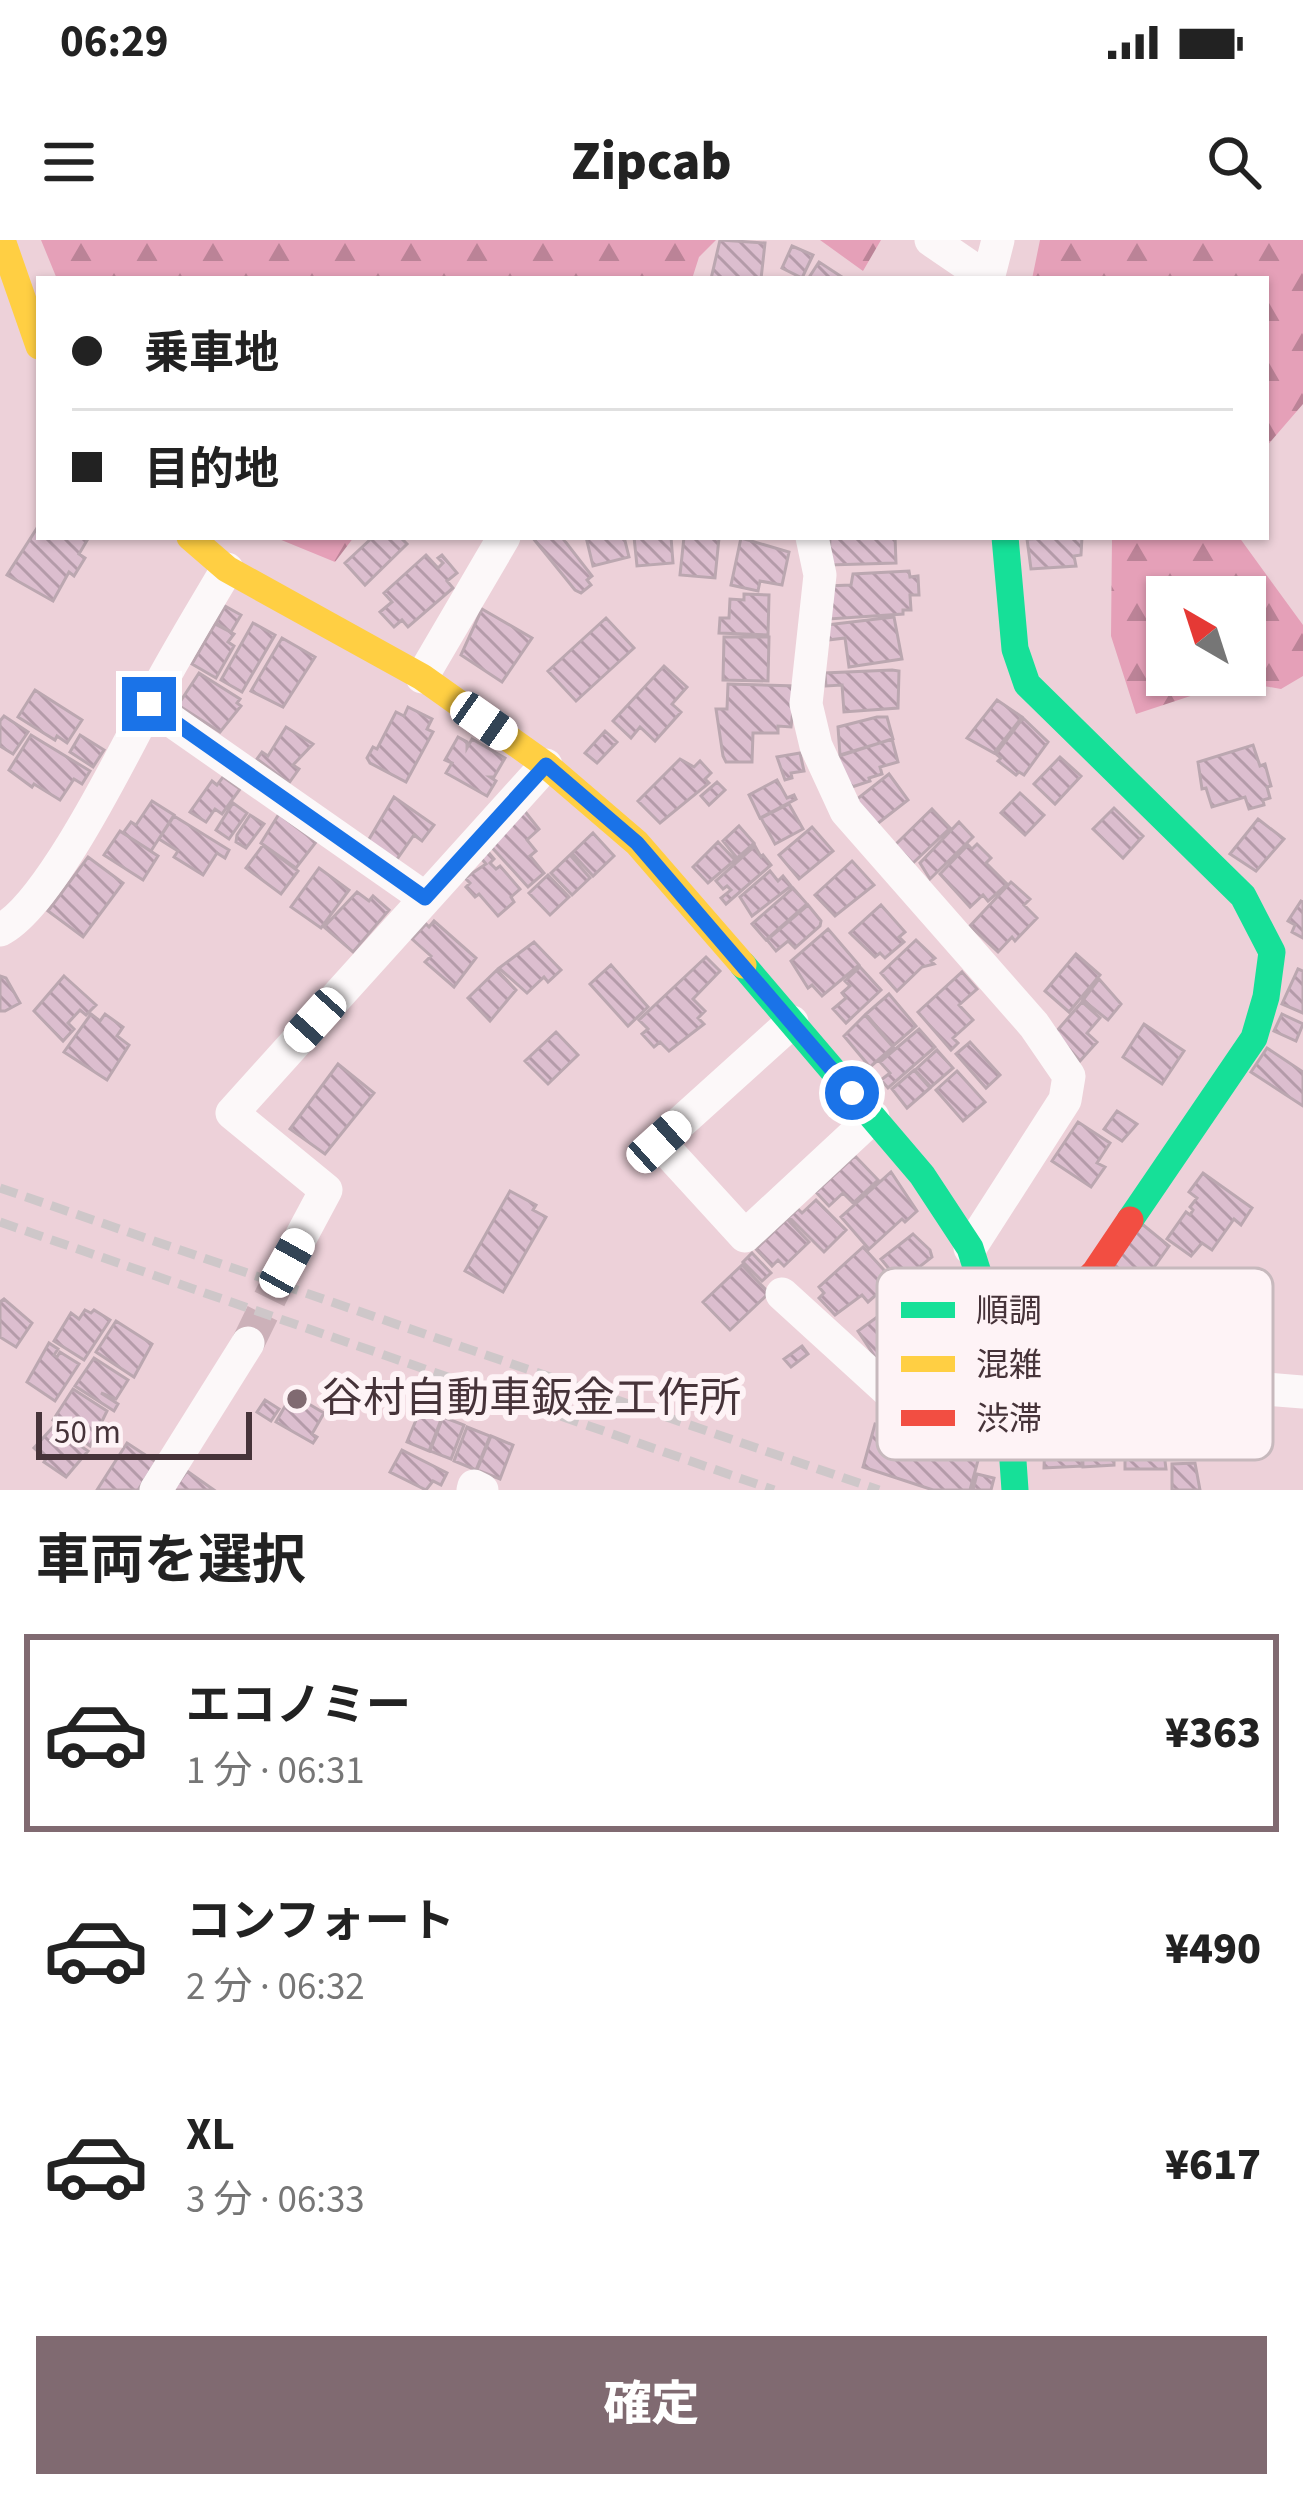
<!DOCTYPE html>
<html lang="ja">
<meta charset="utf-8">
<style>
body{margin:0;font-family:"Source Sans 3","Noto Sans JP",sans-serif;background:#f2f2f2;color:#222;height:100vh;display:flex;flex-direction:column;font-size:45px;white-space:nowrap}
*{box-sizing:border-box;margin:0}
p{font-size:39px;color:#767676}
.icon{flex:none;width:66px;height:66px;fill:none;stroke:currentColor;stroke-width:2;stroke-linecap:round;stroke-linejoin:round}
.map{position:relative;height:1250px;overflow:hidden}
.drawer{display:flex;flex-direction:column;background:#fff;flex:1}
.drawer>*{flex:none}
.hud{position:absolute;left:36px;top:36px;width:1233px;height:264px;border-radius:0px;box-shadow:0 3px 9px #0004;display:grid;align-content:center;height:264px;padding:0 36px;background:#fff}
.needle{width:78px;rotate:321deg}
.tools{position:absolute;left:1146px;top:336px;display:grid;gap:24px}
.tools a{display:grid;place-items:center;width:120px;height:120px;border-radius:0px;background:#fff;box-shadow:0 3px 9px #0004;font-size:60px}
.scale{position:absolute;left:36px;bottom:30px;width:216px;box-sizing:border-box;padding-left:12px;border:6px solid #463339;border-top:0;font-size:33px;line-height:42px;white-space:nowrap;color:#463339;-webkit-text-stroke:9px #fef3f6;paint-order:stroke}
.end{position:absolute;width:54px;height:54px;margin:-27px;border:15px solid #1a73e8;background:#fff;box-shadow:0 0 0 6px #fff}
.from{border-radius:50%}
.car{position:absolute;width:36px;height:72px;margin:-36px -18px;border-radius:15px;box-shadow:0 0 9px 3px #0007;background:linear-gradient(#fff 24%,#345 0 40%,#fff 0 76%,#345 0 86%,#fff 0)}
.hud b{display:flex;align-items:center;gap:42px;height:114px;font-size:45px}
.hud b+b{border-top:3px solid #e0e0e0}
.hud i{width:30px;height:30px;background:#222}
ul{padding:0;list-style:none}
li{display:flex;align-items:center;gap:36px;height:198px;margin:0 24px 18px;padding:0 12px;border:6px solid transparent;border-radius:0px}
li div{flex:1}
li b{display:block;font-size:45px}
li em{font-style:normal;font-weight:800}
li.selected{border-color:#806a71}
li>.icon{width:108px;height:108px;stroke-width:1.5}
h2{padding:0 36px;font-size:54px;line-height:144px}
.primary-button{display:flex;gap:24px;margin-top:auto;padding:24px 36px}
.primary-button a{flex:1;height:138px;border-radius:0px;background:#806a71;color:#fff;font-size:48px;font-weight:800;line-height:138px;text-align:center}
.status{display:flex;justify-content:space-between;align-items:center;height:84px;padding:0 60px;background:#fff;direction:ltr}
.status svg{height:33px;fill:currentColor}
header{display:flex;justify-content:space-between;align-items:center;height:156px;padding:0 36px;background:#fff;font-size:54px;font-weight:800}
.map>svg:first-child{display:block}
</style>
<div class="status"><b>06:29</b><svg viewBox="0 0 49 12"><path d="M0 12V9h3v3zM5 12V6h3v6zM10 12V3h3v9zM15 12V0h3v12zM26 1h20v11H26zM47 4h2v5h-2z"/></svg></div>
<header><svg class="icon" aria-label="menu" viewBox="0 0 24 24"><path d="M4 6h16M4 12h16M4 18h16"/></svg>Zipcab<svg class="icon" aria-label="search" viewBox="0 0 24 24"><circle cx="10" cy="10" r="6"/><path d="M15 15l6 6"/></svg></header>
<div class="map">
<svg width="1303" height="1250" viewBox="0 0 1303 1250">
<defs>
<pattern id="forest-firs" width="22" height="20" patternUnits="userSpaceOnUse" patternTransform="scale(3)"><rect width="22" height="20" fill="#e5a0b8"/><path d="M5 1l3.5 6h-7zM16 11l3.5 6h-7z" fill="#bb8397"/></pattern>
<pattern id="building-back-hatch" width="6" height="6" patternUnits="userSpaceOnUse" patternTransform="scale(3)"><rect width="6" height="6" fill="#dcbecf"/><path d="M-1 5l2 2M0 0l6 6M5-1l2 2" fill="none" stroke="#b49ba9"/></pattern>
</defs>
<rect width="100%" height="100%" fill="#edd1d9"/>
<path fill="url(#forest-firs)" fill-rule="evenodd" d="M41,0h675l-17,17 -7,22h-635z
M820,0h61l-18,31z
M1040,0h263v164l-37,43v-168h-234z
M274,297h80l-19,25z
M1112,297h127l64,88v51l-22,13 -45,-8 -100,33 -25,-78zM1167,357h78v78h-78z"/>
<path fill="url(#building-back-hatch)" stroke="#bba7b0" stroke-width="3" d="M720,0l45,3 -4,36h-50z
M792,6l21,9 -11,23 -20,-10z
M819,22l26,17h-37z
M39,285v12h50l-10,17 6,4 -11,18 -5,-4 -16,29 -46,-26z
M373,297h27l7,7 -42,41 -20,-22z
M532,297h36l-4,3 28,36 -5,4 4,5 -10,8 -6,-3z
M586,297h38l5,20 -36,9z
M634,297h37l2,26 -36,3z
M684,297l35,1 -4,40 -35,-3z
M830,297h65l1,26 -67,2z
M1082,297l-1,18 -7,1 2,10 -45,3 -4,-30z
M741,298l48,14 -7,33 -22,-4 -2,10 -27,-6z
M426,315l12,13 5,-5 -5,-5 4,-3 15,18 -10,8 6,7 -45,39 -6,-7 -8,7 -14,-15 12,-10 -8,-9z
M909,331l1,6 8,-1 1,19h-9l1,15h-8v4l-74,5 -2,-33 24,-1 2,-11z
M744,354l25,1 -1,40 -49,-2 1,-15h9l1,-19 14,1z
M225,366l16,9 -10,17 -15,-9z
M482,369l50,29 -30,44 -41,-27z
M894,377l8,42 -53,8 -4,-29 -17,2 -2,-15z
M606,378l28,30 -58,53 -28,-30z
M253,383l22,12 -33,57 -21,-12z
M215,384l19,10 -6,8 6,4 -18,32 -24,-14z
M724,397h45l-1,44 -45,-1z
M282,398l33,19 -32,50 -32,-16z
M664,426l23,21 -15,17 9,8 -26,29 -15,-14 -9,11 -18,-17z
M892,430l7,1 -1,37 -54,4 -2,-27 -16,1 -1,-13z
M199,433l41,26 -3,4 4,3 -21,26 -42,-27z
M728,444l68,2 -5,41 -13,-1v7h-25l-1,29h-26l-3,-6 -7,-47h11z
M35,450l47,30 -15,23 -10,-7 -2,4 -37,-23z
M997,460l25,17 -28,36 -27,-15z
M408,467l24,12 -5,10 6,3 -27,50 -36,-19 -3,-5 6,-11 4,2 19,-37 8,4z
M4,476l24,16 -15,22 -13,-8v-25z
M877,477h10l6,22 -53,16 -2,-28z
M1023,478l25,24 -24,33 -5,-3 -3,3 -18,-14 3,-3 -5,-4z
M286,487l27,17 -20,21 6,4 -10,14 -32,-24 5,-7 6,4z
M605,491l12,11 -20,21 -12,-10z
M31,495l59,36 -8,13 -8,-5 -14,21 -26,-16 -2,3 -23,-17z
M80,495l24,15 -11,17 -23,-15z
M458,497l9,5v6l5,-9 33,19 -11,19h-4l6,4 -9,15 -41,-23 6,-10 -7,-3z
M892,499l6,23 -18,5 2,7 -13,4 1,3 -21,7 -22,-28z
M1253,505l7,21 5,-2 6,22 -4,1 3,11 -7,2 1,5 -15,4 -4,-12 -33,10 -6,-19 -4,1 -4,-27z
M800,513l4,18 -13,2 1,5 -7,2 -8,-23z
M1060,517l21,19 -26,28 -21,-20z
M680,519l14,8 6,-6 11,12 -6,6 4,4 -49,40 -22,-22z
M889,534l19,26 -31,24 -25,-21z
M223,537l17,12 -18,25 -7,-5 -9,13 -16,-10 22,-31 5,4z
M777,540l10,18 7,-3 2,4 -36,19 -11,-23z
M717,542l8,8 -16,15 -8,-9z
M1020,553l24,22 -19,20 -24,-22z
M394,557l40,28 -12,16 -8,-6 -19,27 -30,-16z
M152,561l22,14 -23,36 -28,-18 8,-11 5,3z
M233,563l14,10 -18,26 -13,-9z
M789,564l14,25 -28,15 -14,-26z
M1114,568l29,28 -20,22 -30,-29z
M523,569l16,20 -12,11 9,11 -6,5 14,17 -16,14 -41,-45z
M932,569l18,19 -37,35 -18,-18z
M279,574l37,28 -20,26 -35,-25z
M250,575l14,9 -18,24 -10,-6 1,-7z
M174,576l55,34 -4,8 -8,-5 -14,22 -29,-18 4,-6 -19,-12z
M1258,579l26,20 -28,32 -26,-17z
M959,582l14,15 -43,42 -10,-16z
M739,586l15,17 -17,15 -14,-17z
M812,587l21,24 -34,28 -20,-24z
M120,591l38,25 -15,24 -39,-25z
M593,593l21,23 -21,20 -21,-23z
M718,602l17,18 -27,23 -15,-16z
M977,604l14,14 -5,5 21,21 -19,17 -5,-6 -13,12 -30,-33 28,-29 4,4z
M263,605l35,26 -17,23 -35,-26z
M483,606l11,13 -4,4 6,6 4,-3 20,23 -9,8 3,5 -16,14 -19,-22 -4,3 -9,-10 4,-4 -5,-5 21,-14 -10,-12z
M755,606l6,11 2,-2 8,10 -45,39 -5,-6 10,-8 -4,-4 -4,3 -7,-8z
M570,615l20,23 -18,17 -21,-22z
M88,617l35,26 -40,54 -35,-26z
M852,621l22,24 -39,31 -20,-21z
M319,628l30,22 -28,38 -30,-21z
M770,631l8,10 5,-5 8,10 -39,30 -12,-19z
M548,635l21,22 -19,18 -21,-22z
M1011,642l19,17 -6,6 13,13 -22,23 -3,-4 -14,15 -28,-26z
M793,648l14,16 -41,36 -14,-16z
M357,652l12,9 4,-5 16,14 -36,42 -29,-25z
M1301,661l2,1v36l-11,-6 3,-7 -7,-4z
M808,665l13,16 -1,5 -25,22 -7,-7 -12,10 -9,-11z
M881,665l24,27 -6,5 5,5 -19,16 -5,-5 -5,4 -25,-24z
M434,681l42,37 -22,29 -29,-25 6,-6 -19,-17 14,-15 3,3z
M828,689l31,36 -37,31 -10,-11 -4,3 -17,-27z
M916,700l19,18 -4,3 3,3 -12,3 -25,24 -16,-18z
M534,702l27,28 -13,12 -4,-5 -17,16 -28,-25z
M1076,714l24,21 -31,37 -24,-21z
M706,717l14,14 -27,28 12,12 -7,7 6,6 -35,27 -9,-9 -6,5 -12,-13 6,-5 -9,-9z
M611,725l37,42 -20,19 -38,-42z
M860,727l21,23 -35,33 -13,-14 13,-11 -4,-5 8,-7 -5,-5z
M1298,729l5,2v42l-21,-9z
M497,730l19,20 -26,31 -22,-23z
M962,732l15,17 -18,16 14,15 -20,18 5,5 -7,7 -33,-38z
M0,736l6,2 14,25 -15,8h-5z
M64,736l32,29 -10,10 -6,-5 -12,13 6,6 -11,12 -29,-30z
M1099,739l22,25 -13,16 -25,-20z
M889,754l27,32 -23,20 -27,-32z
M1082,762l18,16 -13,15 10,9 -17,19 -25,-28z
M91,774l9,7 5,-7 18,13 -6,9 12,9 -22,35 -43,-28z
M1282,774l21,10 -7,17 -22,-10z
M865,775l28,32 -23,20 -26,-31z
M1144,784l40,27 -22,33 -39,-27z
M919,789l16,18 -47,41 -7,-8 9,-7 -10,-11z
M556,792l22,23 -30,29 -23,-23z
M970,802l30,33 -14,13 -30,-34z
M1267,808l36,24v34l-52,-34z
M937,810l16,18 -22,19 -16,-17z
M338,824l36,29 -49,61 -35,-25z
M914,830l16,18 -23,20 -15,-19z
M957,831l28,31 -22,19 -27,-31z
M1117,871l20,13 -15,17 -18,-12z
M1078,882l32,21 -13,20 8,4 -14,20 -39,-26z
M855,916l23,24 -25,23 -10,-10 -14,13 -13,-14z
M891,932l26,39 -12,11 -3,-3 -33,30 -28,-32z
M1203,933l49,35 -11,17 -7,-6 -22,31 -10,-7 -11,13 -24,-17 19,-27 4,3 3,-5 -3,-3 7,-9 -8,-6z
M510,951l26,14 -3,5 13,7 -43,75 -38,-21z
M816,960l30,30 -22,22 -35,-35 9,-8 4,4z
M787,979l22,23 -25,24 -6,-6 -6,6 -16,-17z
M1142,984l27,22 -41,58h-6l-24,-17z
M913,994l17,16 2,7 -32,25 -19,-23z
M863,1007l30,33 -25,22 -6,-7 -27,20 -16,-17 5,-5 -5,-6z
M752,1013l19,20 -9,8 -19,-19z
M742,1025l27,28 -39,37 -27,-28z
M4,1059l28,24 -16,24 -16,-10v-35z
M899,1061l19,28 -24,17 6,8 -19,12 -23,-35z
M85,1070l6,3 3,-3 16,10 -26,40 -30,-19 17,-28 8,6z
M116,1081l36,23 -18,33 -38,-25z
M49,1103l9,6 -4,6 3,2 3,-5 19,12 -24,37 -28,-19z
M802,1106l6,8 -17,13 -7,-8z
M94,1118l34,22 -12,19 -15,-6 17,11 -4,7 -39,-25z
M73,1149l34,22 -17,35 -37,-26z
M292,1154l32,19 -12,21 5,3 -4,6 -37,-21z
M265,1160l14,9 -8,12 -14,-9z
M421,1168l21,9 -13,34 -22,-9z
M443,1177l21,8 -13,34 -21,-8z
M875,1184l105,29 -10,37h-37l-70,-23z
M53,1187l35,24 -22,26 -22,-15 2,-3 -12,-11z
M467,1187l23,9 -14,34 -22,-9z
M1067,1195h14l1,31 -38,2 1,-29 22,-1z
M1082,1195l32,3v27l-31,2z
M491,1196l22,9 -13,34 -23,-9z
M127,1203l29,19 -18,28h-41z
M1125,1206l39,7 2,16h-41z
M402,1210l45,23 -6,12 -8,-4 -7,9 -36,-18z
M1195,1223l5,27h-28v-26z
M187,1231l27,19h-41z
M977,1234l17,4 -3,12h-18z"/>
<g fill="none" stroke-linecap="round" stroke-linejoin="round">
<path stroke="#ccb1b9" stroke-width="33" stroke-dasharray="33 16" stroke-linecap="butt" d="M248,1103l39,-80"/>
<path stroke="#fcf8f9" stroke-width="33" d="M931,0l57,39
M988,39l10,-39
M812,297l8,38 -14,129 10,42 30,65 188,214 35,51 -4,24 -95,148
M422,437l82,-140
M149,465l276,193
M0,690c48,-23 121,-172 148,-223 24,-47 52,-92 79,-138
M792,782l-133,120 86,94 128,-119
M287,1023l39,-73 -94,-77 314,-348
M782,1054l114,104 115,36
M1266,1149l37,3
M156,1250l92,-147
M473,1250l1,-4 8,4"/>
<path stroke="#16e098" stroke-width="27" d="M1005,297l10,112 12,35 216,212 29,56 -6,45 -12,41 -124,182
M743,725l179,210 48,73 36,112 9,130"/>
<path stroke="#ffcf43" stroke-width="27" d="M2,0l37,106
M190,297l37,32 195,108 124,88 91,78 106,122"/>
<path stroke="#f24e42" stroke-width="27" d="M1006,1120l89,-88 35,-52"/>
<path stroke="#cec7c9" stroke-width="9" stroke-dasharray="18 9" stroke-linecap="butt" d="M0,948l879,302
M0,982l774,268"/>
</g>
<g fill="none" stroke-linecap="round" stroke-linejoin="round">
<path stroke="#1a73e8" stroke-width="15" d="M149,464l276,194 121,-133 91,78 215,250"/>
</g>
<circle fill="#806a71" stroke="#fef3f6" stroke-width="4.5" cx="297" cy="1159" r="12"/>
<g text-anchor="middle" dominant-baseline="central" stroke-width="12" stroke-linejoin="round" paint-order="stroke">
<g font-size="42" fill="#463339" stroke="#fef3f6" text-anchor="start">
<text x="321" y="1159">谷村自動車鈑金工作所</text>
</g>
</g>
<rect x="877" y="1028" width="396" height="192" rx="18" fill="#fef3f6" stroke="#c7b9bd" stroke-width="3"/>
<rect x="901" y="1062" width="54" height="16" fill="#16e098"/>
<rect x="901" y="1116" width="54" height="16" fill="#ffcf43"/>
<rect x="901" y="1170" width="54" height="16" fill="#f24e42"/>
<g font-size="33" fill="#463339">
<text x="976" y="1082">順調</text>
<text x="976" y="1136">混雑</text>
<text x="976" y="1190">渋滞</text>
</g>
</svg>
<div class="tools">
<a><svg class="needle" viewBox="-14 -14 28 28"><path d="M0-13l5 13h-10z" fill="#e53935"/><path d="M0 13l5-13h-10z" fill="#767676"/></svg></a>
</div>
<div class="scale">50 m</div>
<i class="end from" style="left:852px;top:853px"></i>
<i class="end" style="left:149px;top:464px"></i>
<i class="car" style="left:484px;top:481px;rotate:125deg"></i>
<i class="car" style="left:315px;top:780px;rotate:222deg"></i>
<i class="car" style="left:659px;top:902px;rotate:48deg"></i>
<i class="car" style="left:287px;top:1023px;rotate:29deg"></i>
<div class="hud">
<b><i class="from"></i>乗車地</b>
<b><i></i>目的地</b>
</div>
</div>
<section class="drawer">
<h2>車両を選択</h2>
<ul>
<li class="selected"><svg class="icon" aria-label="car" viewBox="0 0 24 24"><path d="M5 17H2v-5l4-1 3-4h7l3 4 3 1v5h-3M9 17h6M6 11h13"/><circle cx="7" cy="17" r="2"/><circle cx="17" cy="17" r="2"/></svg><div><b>エコノミー</b><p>1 分 · 06:31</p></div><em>¥363</em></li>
<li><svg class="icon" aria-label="car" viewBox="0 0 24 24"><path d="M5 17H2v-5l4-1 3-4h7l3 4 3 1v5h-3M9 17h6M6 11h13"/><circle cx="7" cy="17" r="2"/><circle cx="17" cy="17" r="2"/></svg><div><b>コンフォート</b><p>2 分 · 06:32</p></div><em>¥490</em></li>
<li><svg class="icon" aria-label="car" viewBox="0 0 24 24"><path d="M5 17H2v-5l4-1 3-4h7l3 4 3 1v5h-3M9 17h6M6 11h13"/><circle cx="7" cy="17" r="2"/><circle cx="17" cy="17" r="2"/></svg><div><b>XL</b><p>3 分 · 06:33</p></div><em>¥617</em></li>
</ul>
<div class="primary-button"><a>確定</a></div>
</section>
